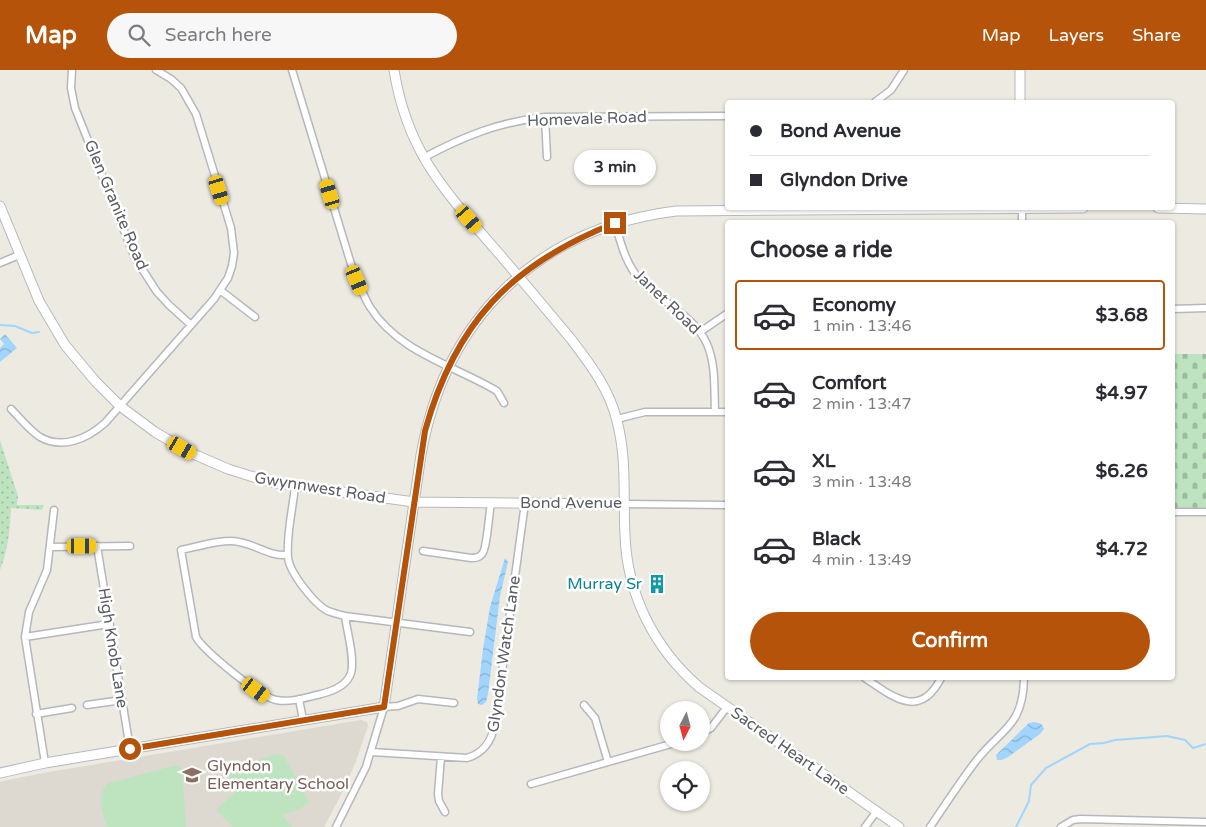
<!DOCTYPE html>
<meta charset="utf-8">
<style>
body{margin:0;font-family:"Varela Round",sans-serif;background:#f7f7f7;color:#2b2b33;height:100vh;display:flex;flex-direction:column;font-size:19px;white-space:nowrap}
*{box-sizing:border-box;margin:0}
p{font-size:16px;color:#7c7c81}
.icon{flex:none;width:28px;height:28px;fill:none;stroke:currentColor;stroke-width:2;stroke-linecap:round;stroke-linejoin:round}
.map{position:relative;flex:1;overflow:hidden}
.panel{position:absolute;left:725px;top:150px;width:450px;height:460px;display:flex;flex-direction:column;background:#fff;border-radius:5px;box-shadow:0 1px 4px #0004}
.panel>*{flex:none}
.guide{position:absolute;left:725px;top:30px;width:450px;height:110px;border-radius:5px;box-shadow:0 1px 4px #0004;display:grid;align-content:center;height:110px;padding:0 25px;background:#fff}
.needle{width:32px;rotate:186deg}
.controls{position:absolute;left:660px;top:631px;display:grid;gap:10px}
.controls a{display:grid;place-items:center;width:50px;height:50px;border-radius:50%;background:#fff;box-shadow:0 1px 4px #0004;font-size:25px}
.end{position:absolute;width:22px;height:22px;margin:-11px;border:6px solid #b45309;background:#fff;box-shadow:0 0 0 2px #fff}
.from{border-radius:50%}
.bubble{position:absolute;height:35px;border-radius:18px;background:#fff;box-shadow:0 1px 4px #0004;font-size:16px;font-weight:700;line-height:35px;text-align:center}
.car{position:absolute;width:15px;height:30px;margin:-15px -8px;border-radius:6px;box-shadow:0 0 4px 1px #0007;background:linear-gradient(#f5c518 24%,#345 0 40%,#f5c518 0 76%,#345 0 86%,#f5c518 0)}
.guide b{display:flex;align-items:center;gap:18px;height:48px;font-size:19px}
.guide b+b{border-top:1px solid #e1e1e2}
.guide i{width:12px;height:12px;background:#2b2b33}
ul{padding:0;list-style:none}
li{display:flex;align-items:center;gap:15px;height:70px;margin:0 10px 8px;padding:0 15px;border:2px solid transparent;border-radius:5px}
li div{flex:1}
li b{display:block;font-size:19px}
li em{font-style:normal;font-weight:700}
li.selected{border-color:#b45309}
li>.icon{width:45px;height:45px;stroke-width:1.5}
h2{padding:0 25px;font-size:22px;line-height:60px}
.cta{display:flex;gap:10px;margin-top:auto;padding:10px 25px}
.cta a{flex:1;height:58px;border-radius:30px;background:#b45309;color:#fff;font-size:20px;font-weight:700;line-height:58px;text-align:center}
header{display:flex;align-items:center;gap:30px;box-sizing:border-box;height:70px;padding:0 25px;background:#b45309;color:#fff}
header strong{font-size:24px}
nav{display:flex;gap:28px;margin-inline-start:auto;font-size:18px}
.search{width:350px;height:45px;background:#f7f7f7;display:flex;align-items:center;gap:12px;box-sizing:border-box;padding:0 18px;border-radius:28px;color:#7c7c81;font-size:19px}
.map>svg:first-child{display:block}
</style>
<header>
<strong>Map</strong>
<div class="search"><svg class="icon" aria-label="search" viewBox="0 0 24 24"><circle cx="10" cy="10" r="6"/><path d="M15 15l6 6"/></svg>Search here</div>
<nav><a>Map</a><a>Layers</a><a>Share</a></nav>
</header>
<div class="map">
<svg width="1206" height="757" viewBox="0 0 1206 757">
<defs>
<pattern id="cemetery-stones" width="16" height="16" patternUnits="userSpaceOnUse" patternTransform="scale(1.25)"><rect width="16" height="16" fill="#bee4bf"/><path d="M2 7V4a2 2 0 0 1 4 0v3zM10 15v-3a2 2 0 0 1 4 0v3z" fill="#9dbc9f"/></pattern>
<pattern id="park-dots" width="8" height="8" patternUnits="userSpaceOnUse" patternTransform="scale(1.25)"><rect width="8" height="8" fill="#bee4bf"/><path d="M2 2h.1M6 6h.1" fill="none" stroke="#9dbc9f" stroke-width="1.8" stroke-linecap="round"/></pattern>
<pattern id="water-waves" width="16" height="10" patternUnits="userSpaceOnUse" patternTransform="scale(1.25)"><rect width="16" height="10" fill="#a2d5fd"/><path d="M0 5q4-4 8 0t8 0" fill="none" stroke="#87b0d0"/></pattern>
</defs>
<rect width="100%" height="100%" fill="#edeae2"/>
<path fill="#ddd9d0" d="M361,650l6,2 1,4 -13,38 -16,35 -15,28h-324v-45l8,-2 35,-7z"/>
<path fill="#bee4bf" d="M275,684l9,2 25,46 -9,7 -18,6 11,12h-60l-17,-17 19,-18 -7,-17 20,-11z
M176,695l6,3 4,59h-79c-5,-15 -10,-29 -1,-43z"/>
<path fill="url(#cemetery-stones)" d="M1173,284h33v155l-33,-1z"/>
<path fill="url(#park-dots)" d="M0,370l18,56 -1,9h27l-2,5 -31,-2c-1,22 -3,42 -11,62z"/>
<path fill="url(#water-waves)" d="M5,264l12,14 -17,14v-14l4,-4 -4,-5z
M505,488l3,4 -8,34 -12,98 -2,8 -4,3 -4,-1 -1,-5 6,-50 7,-42z
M1034,652c6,1 8,1 10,7l-4,5 -32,23 -6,3h-5l-1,-5 33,-32z"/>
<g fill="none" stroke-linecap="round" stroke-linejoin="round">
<path stroke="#a2d5fd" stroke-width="2" d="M0,255l15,1 17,7 7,-1
M1016,757l13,-26 2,-16 15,-17 44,-24 14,-1 11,-3 52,-4 18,4 8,8 13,-4"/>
<g stroke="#b4b8bc" stroke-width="9">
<path id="street" d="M72,0l-1,18 4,20 60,150 22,34 12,13 22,20
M292,0l59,194c6,15 11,30 19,43 28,45 83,58 127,84l7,12
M875,32l16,-12 13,-20
M545,47l2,40
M423,88c41,-22 76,-36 122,-41l183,-1
M1022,138v14
M615,153c6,21 11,42 26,58 21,22 53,34 66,63 9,21 7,45 8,68
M0,193l19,-8
M220,220l35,27
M1172,239l34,-1
M700,262l28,-19
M11,339c9,9 18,21 29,28 23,13 48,1 65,-14l109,-124 14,-21 4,-12 2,-13 -3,-25 -35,-114 -15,-26 -10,-9 -15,-9
M617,349l28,-7h83
M295,416c-2,22 -9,49 -7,71 1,15 25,45 38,53 6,3 12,4 19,6l125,16
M625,434l103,1
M1172,442h34
M97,476l33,203
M50,477l80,-1
M423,481l48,7c4,0 8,0 11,-4 5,-5 7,-41 9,-51
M287,485c-19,1 -30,-10 -48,-13 -15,-4 -42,5 -58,8l15,87c8,14 64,60 80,63 15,3 31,-3 45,-6 12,-3 26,-8 30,-21 4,-15 -4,-41 -6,-57
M25,567l84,-13
M865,608c28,19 55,42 76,0
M299,629l4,21
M87,635l35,-5
M584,635l11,13 13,44
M36,644l36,-6
M701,664l10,-6 16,-21
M372,682l95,6c17,-5 25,-17 28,-35l30,-220
M441,687l-3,37 1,7 6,11
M45,693l-20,-126 4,-25 18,-42 7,-60
M531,714l147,-42
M336,757l30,-60 18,-60 14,-1 20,-7 36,4
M865,757l12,-16
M930,757c15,-22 30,-45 46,-66 26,-33 47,-34 48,-83
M1061,757l12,-7 7,-1 126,3"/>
</g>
<g stroke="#b5b9be" stroke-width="11">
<path id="secondary" d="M394,0c13,81 49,119 101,179 26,30 51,60 76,90 19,25 39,51 46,82 10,38 6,75 8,114 2,59 29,113 74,152l200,140
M1020,0v32
M0,136l39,95 26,44 31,37 24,24 35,26 36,21 37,16 42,13 144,20 211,2
M1158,138l48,1
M0,703l45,-10 339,-56 37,-252c24,-136 116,-227 255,-244l407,-3"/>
</g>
<use href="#street" stroke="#fff" stroke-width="6"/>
<use href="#secondary" stroke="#fff" stroke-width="9"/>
</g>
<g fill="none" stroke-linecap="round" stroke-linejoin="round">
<path stroke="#b45309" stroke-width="6" d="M130,679l254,-42 41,-276c30,-108 86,-167 190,-208"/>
</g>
<defs>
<g id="building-bare" transform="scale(1.5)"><path d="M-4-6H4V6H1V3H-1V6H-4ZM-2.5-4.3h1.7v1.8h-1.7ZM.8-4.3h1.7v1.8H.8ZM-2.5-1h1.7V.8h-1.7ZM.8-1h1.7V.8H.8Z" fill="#0f9aa8" stroke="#fff" stroke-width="2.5" paint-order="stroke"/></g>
<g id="school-bare" transform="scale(1.5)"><path d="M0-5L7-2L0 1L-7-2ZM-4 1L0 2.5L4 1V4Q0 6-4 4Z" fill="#8d6e63" stroke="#fff" stroke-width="2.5" paint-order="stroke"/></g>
</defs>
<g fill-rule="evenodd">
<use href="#building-bare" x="657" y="514"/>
<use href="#school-bare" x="192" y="705"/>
</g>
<g text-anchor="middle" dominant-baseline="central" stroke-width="5" stroke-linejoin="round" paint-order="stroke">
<g font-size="16" fill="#5a5e62" stroke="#fff">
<text transform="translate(587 49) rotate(-2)">Homevale Road</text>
<text transform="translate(116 135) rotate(67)">Glen Granite Road</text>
<text transform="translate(667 232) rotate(44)">Janet Road</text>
<text transform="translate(320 418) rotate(9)">Gwynnwest Road</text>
<text x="571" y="433">Bond Avenue</text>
<text transform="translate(113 578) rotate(81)">High Knob Lane</text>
<text transform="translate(504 584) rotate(-82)">Glyndon Watch Lane</text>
<text transform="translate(790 681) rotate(35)">Sacred Heart Lane</text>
</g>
<g font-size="16" fill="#0d838f" stroke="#fff" text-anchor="end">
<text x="642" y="514">Murray Sr</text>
</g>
<g font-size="16" fill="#785e54" stroke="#fff" text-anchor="start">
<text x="207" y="696">Glyndon<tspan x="207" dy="18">Elementary School</tspan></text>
</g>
</g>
</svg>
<div class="controls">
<a><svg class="needle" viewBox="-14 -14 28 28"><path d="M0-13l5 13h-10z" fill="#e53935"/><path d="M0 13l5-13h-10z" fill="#7c7c81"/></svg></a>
<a><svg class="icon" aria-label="locate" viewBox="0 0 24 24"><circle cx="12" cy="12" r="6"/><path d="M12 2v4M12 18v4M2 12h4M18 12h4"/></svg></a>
</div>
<i class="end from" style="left:130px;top:679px"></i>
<i class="end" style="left:615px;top:153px"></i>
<div class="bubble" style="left:574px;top:80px;width:82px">3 min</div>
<i class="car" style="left:219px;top:120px;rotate:163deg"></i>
<i class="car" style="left:330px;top:124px;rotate:343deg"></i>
<i class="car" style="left:469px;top:149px;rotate:139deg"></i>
<i class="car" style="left:357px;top:210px;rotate:157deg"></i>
<i class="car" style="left:182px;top:378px;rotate:120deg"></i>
<i class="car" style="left:82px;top:476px;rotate:90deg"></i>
<i class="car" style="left:256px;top:620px;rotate:126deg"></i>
<div class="guide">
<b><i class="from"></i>Bond Avenue</b>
<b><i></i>Glyndon Drive</b>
</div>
<section class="panel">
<h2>Choose a ride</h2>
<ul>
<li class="selected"><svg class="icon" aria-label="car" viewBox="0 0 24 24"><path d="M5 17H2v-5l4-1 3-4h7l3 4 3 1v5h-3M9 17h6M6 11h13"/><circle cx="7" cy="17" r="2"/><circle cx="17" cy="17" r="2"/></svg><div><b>Economy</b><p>1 min · 13:46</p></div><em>$3.68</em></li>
<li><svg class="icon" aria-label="car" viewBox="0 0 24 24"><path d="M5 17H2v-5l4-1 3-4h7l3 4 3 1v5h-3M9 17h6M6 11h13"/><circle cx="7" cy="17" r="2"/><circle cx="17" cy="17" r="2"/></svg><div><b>Comfort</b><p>2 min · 13:47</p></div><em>$4.97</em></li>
<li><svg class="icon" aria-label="car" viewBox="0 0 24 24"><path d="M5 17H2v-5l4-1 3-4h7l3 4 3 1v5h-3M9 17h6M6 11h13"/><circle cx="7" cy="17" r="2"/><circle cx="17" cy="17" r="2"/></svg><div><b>XL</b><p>3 min · 13:48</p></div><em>$6.26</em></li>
<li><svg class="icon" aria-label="car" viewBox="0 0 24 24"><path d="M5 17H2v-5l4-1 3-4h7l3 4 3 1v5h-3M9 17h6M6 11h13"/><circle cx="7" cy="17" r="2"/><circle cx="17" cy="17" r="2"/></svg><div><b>Black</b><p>4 min · 13:49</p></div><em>$4.72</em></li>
</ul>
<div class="cta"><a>Confirm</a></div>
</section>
</div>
